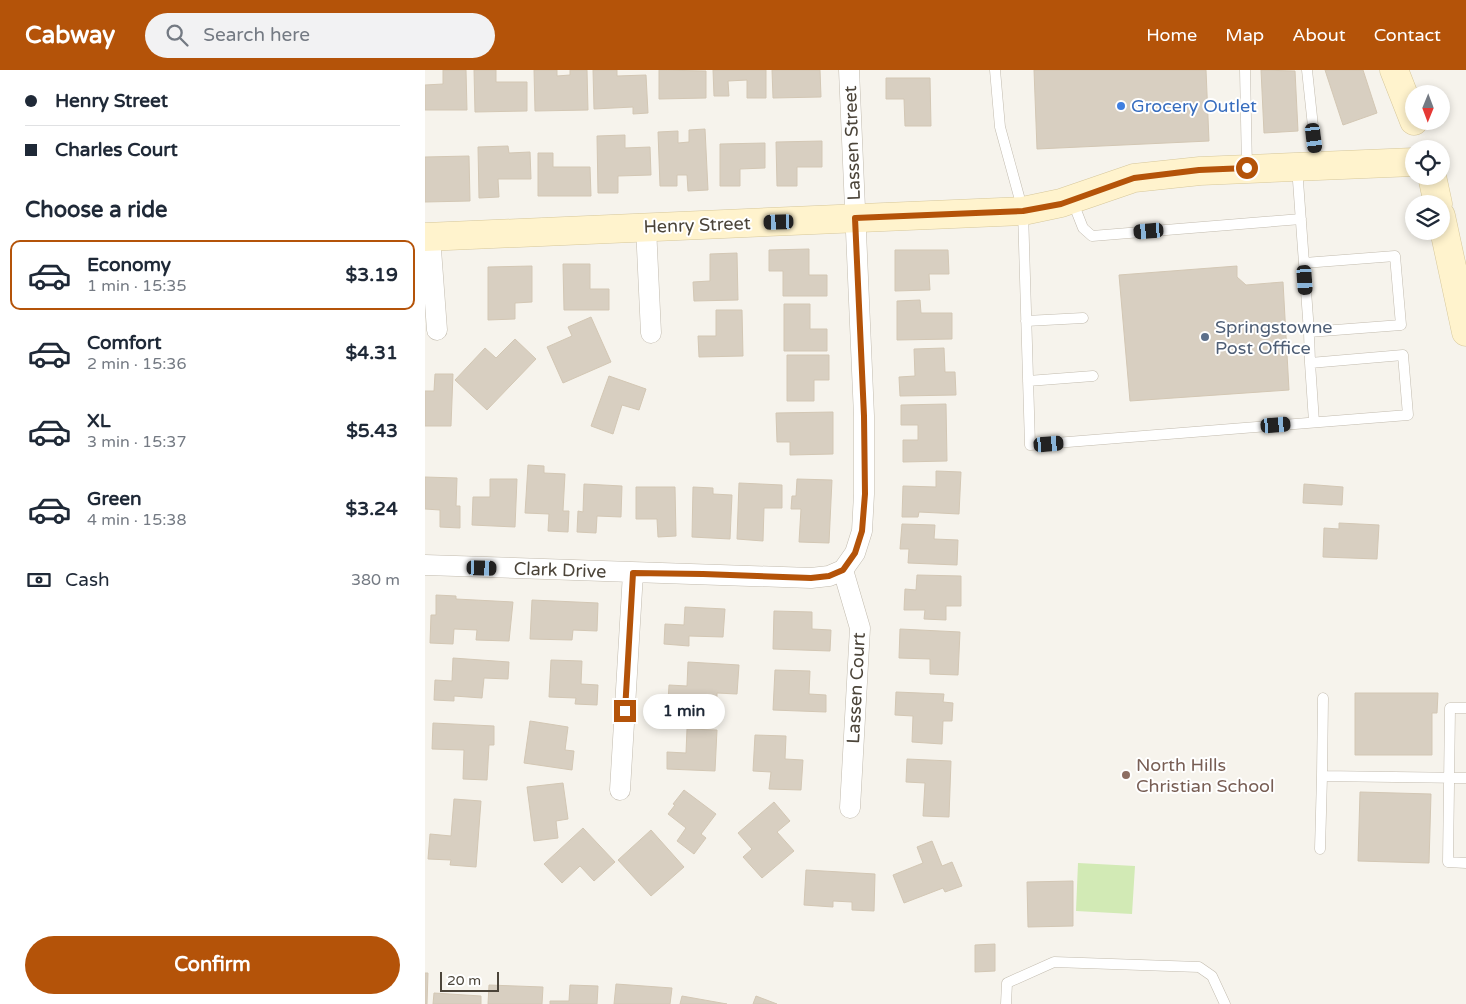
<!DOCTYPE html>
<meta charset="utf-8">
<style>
body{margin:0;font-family:"Varela Round",sans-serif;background:#f2f2f3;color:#1f2937;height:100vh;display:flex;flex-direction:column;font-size:19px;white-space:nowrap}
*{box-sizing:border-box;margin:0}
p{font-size:16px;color:#747a83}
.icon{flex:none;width:28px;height:28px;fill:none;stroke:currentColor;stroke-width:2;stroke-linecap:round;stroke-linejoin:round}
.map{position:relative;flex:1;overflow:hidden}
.sheet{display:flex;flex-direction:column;background:#fff;width:425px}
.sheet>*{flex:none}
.banner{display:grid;align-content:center;height:110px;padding:0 25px;background:#fff}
.needle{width:32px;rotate:181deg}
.fabs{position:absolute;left:980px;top:15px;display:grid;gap:10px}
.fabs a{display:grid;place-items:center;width:45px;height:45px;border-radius:50%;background:#fff;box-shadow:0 2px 8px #0003;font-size:25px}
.scale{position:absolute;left:15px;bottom:12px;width:59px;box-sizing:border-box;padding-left:5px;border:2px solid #4b4439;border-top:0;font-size:14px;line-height:18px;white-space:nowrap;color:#4b4439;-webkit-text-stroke:4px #fff;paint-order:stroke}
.end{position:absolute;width:22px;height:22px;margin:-11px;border:6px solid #b45309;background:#fff;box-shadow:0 0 0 2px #fff}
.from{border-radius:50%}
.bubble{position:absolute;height:35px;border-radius:18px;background:#fff;box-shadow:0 2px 8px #0003;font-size:16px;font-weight:800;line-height:35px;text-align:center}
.car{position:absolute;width:15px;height:30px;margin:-15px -8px;border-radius:6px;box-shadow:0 0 4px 1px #0007;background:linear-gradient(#222 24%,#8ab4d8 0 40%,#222 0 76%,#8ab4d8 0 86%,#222 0)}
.banner b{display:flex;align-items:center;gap:18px;height:48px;font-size:19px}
.banner b+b{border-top:1px solid #e0e1e3}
.banner i{width:12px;height:12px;background:#1f2937}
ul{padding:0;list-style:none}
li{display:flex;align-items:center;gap:15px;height:70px;margin:0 10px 8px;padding:0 15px;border:2px solid transparent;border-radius:10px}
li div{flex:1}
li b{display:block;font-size:19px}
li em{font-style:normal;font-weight:800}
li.selected{border-color:#b45309}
li>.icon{width:45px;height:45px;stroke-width:1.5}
h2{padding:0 25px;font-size:22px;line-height:60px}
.pay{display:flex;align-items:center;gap:12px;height:55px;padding:0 25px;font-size:19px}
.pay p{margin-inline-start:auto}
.button{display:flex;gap:10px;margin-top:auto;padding:10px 25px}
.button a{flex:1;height:58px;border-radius:30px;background:#b45309;color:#fff;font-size:20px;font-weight:800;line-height:58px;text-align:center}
header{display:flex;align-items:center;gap:30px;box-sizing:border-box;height:70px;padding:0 25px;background:#b45309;color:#fff}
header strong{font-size:24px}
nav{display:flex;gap:28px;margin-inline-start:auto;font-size:18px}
.search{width:350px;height:45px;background:#f2f2f3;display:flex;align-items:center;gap:12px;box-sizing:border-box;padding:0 18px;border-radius:28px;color:#747a83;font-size:19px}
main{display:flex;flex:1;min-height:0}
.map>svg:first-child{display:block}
</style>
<header>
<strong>Cabway</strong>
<div class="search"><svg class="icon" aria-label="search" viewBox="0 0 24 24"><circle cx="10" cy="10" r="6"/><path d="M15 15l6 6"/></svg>Search here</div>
<nav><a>Home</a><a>Map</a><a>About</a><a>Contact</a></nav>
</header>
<main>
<section class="sheet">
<div class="banner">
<b><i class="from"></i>Henry Street</b>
<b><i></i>Charles Court</b>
</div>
<h2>Choose a ride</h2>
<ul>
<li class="selected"><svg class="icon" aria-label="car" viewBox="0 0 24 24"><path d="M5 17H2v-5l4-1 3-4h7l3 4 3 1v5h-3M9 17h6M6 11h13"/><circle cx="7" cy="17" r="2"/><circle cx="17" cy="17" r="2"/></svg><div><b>Economy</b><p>1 min · 15:35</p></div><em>$3.19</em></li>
<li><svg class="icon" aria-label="car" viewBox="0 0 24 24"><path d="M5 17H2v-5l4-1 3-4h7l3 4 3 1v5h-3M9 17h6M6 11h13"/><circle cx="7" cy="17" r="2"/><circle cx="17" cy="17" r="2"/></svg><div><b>Comfort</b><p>2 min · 15:36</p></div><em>$4.31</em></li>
<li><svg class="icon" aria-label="car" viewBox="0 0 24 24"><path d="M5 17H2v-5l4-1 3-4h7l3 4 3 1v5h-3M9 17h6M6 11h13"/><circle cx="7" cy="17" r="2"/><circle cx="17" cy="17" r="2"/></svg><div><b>XL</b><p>3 min · 15:37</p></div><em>$5.43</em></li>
<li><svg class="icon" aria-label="car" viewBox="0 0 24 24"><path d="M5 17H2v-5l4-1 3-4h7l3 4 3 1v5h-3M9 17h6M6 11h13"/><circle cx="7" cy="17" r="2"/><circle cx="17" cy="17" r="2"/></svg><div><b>Green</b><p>4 min · 15:38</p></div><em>$3.24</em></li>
</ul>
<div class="pay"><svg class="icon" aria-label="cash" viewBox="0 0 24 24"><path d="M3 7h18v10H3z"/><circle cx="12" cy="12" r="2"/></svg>Cash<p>380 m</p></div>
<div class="button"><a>Confirm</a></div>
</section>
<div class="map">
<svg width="1041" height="934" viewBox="0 0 1041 934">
<rect width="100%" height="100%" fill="#f6f3ec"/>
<path fill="#d2eab5" d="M653,793l57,3 -3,48 -56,-3z"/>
<path fill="#d8cfc1" stroke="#d3c7b4" d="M18,0h23l1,40h-42v-25l18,-1z
M49,0h22v12h31v29l-52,1z
M109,0h23v6l13,-1v-5h17l1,40 -53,1z
M168,0h24v6l29,-1 2,38 -15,1v-7l-39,2z
M234,0l47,1v27l-47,1z
M288,0h53v28h-19v-18l-19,1 1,15h-15z
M347,0h48l1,27 -48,1z
M609,0h172l3,71 -172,8z
M836,0l34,1 3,60 -34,2z
M900,0h38l14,43 -34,12z
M461,8h44l1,48h-26l-1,-27h-18z
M280,59l3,61 -20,1 -1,-16h-10v11h-17l-2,-54 20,-1v12l11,-1v-12z
M200,65v13l25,-1 1,28 -33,1v17h-20l-1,-57z
M397,71v26h-25v19h-20l-1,-44z
M340,73v25l-25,1v17h-20v-42z
M83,76l1,7 21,-1 1,27h-33l1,18 -20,1 -1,-51z
M113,83h15v14h37l1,29h-53z
M44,86l1,45 -45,1v-45z
M384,179v26h18v21h-44v-25h-14v-21z
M470,180h53l1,24h-20l1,16 -35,1z
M312,183l1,47 -44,1 -1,-19 17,-1v-27z
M138,194h27v25h19v21h-45z
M107,196v36l-17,1v16l-27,1v-53z
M812,196v11l9,8 37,-3 6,108 -159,11 -11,-126z
M495,230l1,13h31v26l-55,1v-39z
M359,234h26v25h17v22h-43z
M291,240h26l1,46 -44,1 -1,-21h18z
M166,247l20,45 -48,21 -16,-36 25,-11 -4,-9z
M90,269l21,20 -49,51 -32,-30 30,-32 11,10z
M519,278l1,24h10l1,23 -56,1 -1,-19 16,-1 -1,-27z
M362,285h42v25h-15v21h-27z
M10,304h18l-2,52h-26v-35h9z
M184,306l37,13 -7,21 -17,-5 -9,29 -22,-8z
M521,334l1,57 -44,1v-22h15v-15h-17v-20z
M408,342v42l-43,1v-13h-13l-1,-29z
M103,395l16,1v7l21,1 -2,37h6l-1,21 -20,-1 1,-17 -24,-1z
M511,401l25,1 -2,42 -40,-2 -1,5h-16l1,-31 33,1z
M0,407l32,1 -1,28h4v22l-20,-1v-17l-15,-1z
M65,409h27l-2,48 -43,-2 1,-28h17z
M372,409l35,1 -3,63 -30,-1 2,-33h-10l1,-13h4z
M314,413l43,2v23h-18l-1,33 -26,-2z
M159,414l38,2 -1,31 -24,-1 -1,17 -19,-1 1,-21 5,1z
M879,414l39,3 -1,18 -39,-2z
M211,417h39l1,49 -18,1 -1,-18h-21z
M268,417l20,1v6l19,1 -2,44 -38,-2z
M914,453l40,2 -2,34 -54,-2 1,-29 15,1z
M477,454l33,1 -1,14 24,1 -1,25 -49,-2 1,-14h-9z
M492,505l44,1v30h-15v14l-22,-1 1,-9h-21l1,-21 11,1z
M11,525l20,1v3l57,3 -4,39 -33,-1 1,-10 -23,-1 -1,15 -23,-1 1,-28h5z
M107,530l66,3 -1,28 -24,-1 -1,10 -42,-1z
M260,537l40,2 -2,28 -34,-1v10l-25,-2 1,-20 19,1z
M349,541l38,1v17l19,1 -1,21 -57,-2z
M475,559l60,3 -2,43 -28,-1v-15l-31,-1z
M28,588l56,4 -1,17 -24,-1 -2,20 -28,-2v5l-20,-1 1,-20 17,1z
M126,590l31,1 -1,23 17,1 -1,20 -22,-1 1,-6 -27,-1z
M263,592l51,3 -2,29 -20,-1v11l-49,-2 1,-17 18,1z
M350,600l35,1 -1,23 17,1v17l-53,-2z
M471,622l48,2 -1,8 10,1 -1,18h-9l-1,23 -30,-2 1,-26 -18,-1z
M930,623h83l-1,20h-5v42h-77z
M105,651l38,6 -3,23 9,1 -2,19 -48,-7z
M8,653l61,3v19h-5l-2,35 -24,-1 1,-29 -32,-1z
M262,659l30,1 -2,41 -48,-2v-17l19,1z
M330,665l31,1 -1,23 18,1 -2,30 -32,-1 2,-17 -18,-1z
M482,689l44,2 -2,56 -26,-1 2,-33 -19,-1z
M138,713l5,36 -12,2 2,17 -24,3 -7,-54z
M259,720l32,24 -15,20 5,4 -12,16 -17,-13 9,-13 -18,-14 7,-9 -2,-1z
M935,722l71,2 -2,69 -71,-2z
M29,729l27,2 -5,66 -26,-2 1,-5 -23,-1 2,-25 21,2z
M349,732l16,19 -13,11 17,19 -32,27 -19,-21 9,-8 -14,-16z
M158,758l32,34 -21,19 -14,-15 -18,17 -18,-19z
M226,760l33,37 -33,29 -33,-36z
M507,771l10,25 10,-4 10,24 -17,6 -2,-4 -39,15 -11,-28 30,-12 -6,-16z
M381,800l69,4 -1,37 -22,-1v-8l-19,-1v6l-29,-2z
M648,811v45l-45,1 -1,-45z
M570,874v27l-20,1v-27z
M0,903h3l-1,31h-2z
M191,914l56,4 -2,16h-56z
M64,915l54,2 -1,17h-54z
M145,915l28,1 -1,18h-47v-3h19z
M9,923l47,3v8h-48z
M257,926l45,8h-47z
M331,926l21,8h-24z"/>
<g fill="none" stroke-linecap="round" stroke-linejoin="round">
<g stroke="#c2bbae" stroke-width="11">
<path id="lane" d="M570,0l5,57 23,84 7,234 378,-30 -5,-60 -93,8 4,59
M820,0l2,98
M882,0l10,94
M872,97l12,165 92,-7 -6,-69 -91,7
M647,130l11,28 9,8 209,-17
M601,251l57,-3
M884,262l1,31
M603,311l65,-5
M1041,638h-16l-2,154 18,1
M897,706l1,-78
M895,779l2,-73 144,2
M581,934l1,-21 47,-21 145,5 13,9 13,28"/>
</g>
<g stroke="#c2bbae" stroke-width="21">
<path id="street" d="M221,157l5,106
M5,166l7,94
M0,495l386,13 18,-2 14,-6
M418,500l12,-17 7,-22 2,-37v-78l-15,-346
M418,500l17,58 -10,180
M195,720l13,-217"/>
</g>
<g stroke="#d6c79b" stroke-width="29">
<path id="secondary" d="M969,0l20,51
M1007,106l6,28
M1016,146l25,116
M0,167l598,-26 38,-8 73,-25 66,-7 214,-9"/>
</g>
<use href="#lane" stroke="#fff" stroke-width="10"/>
<use href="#street" stroke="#fff" stroke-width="20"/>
<use href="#secondary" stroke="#fff3cd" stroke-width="28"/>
</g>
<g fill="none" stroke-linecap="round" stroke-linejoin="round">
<path stroke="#b45309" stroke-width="6" d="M200,641l8,-138 70,1 108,4 18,-2 14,-6 12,-17 7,-22 3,-37 -1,-78 -9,-198 168,-7 38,-7 73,-26 65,-8 48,-2"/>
</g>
<circle fill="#3f7fe0" stroke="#fff" stroke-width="2" cx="696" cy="36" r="5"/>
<circle fill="#5c6f8a" stroke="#fff" stroke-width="2" cx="780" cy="267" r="5"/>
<circle fill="#8d6e63" stroke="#fff" stroke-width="2" cx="701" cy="705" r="5"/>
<g text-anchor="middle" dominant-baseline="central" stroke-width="4" stroke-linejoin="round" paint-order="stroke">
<g font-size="18" fill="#366cbe" stroke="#fff" text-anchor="start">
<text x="706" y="36">Grocery Outlet</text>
</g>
<g font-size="18" fill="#4b4439" stroke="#fff">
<text transform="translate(427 73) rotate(-92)">Lassen Street</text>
<text transform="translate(272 155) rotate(-2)">Henry Street</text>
<text transform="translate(135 500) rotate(2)">Clark Drive</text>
<text transform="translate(431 618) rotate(-87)">Lassen Court</text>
</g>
<g font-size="18" fill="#4e5e75" stroke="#fff" text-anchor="start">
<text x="790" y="257">Springstowne<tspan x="790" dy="21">Post Office</tspan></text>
</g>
<g font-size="18" fill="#785e54" stroke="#fff" text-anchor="start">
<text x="711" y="695">North Hills<tspan x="711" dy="21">Christian School</tspan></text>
</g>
</g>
</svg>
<div class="fabs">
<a><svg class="needle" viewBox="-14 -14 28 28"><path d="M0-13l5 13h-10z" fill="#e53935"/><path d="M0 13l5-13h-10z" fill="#747a83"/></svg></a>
<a><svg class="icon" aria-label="locate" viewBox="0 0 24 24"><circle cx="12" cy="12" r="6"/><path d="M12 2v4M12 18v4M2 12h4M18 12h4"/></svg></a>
<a><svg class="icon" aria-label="layers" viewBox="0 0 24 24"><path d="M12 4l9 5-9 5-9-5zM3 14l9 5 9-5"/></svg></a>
</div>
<div class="scale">20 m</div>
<i class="end from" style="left:822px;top:98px"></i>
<i class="end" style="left:200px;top:641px"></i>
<div class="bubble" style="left:218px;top:624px;width:82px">1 min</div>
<i class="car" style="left:889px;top:68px;rotate:173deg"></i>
<i class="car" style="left:354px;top:152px;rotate:268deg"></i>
<i class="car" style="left:724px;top:161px;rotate:265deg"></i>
<i class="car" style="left:880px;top:210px;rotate:176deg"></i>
<i class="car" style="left:851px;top:355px;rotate:85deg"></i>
<i class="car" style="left:624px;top:374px;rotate:85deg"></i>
<i class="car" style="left:57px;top:498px;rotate:92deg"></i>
</div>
</main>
